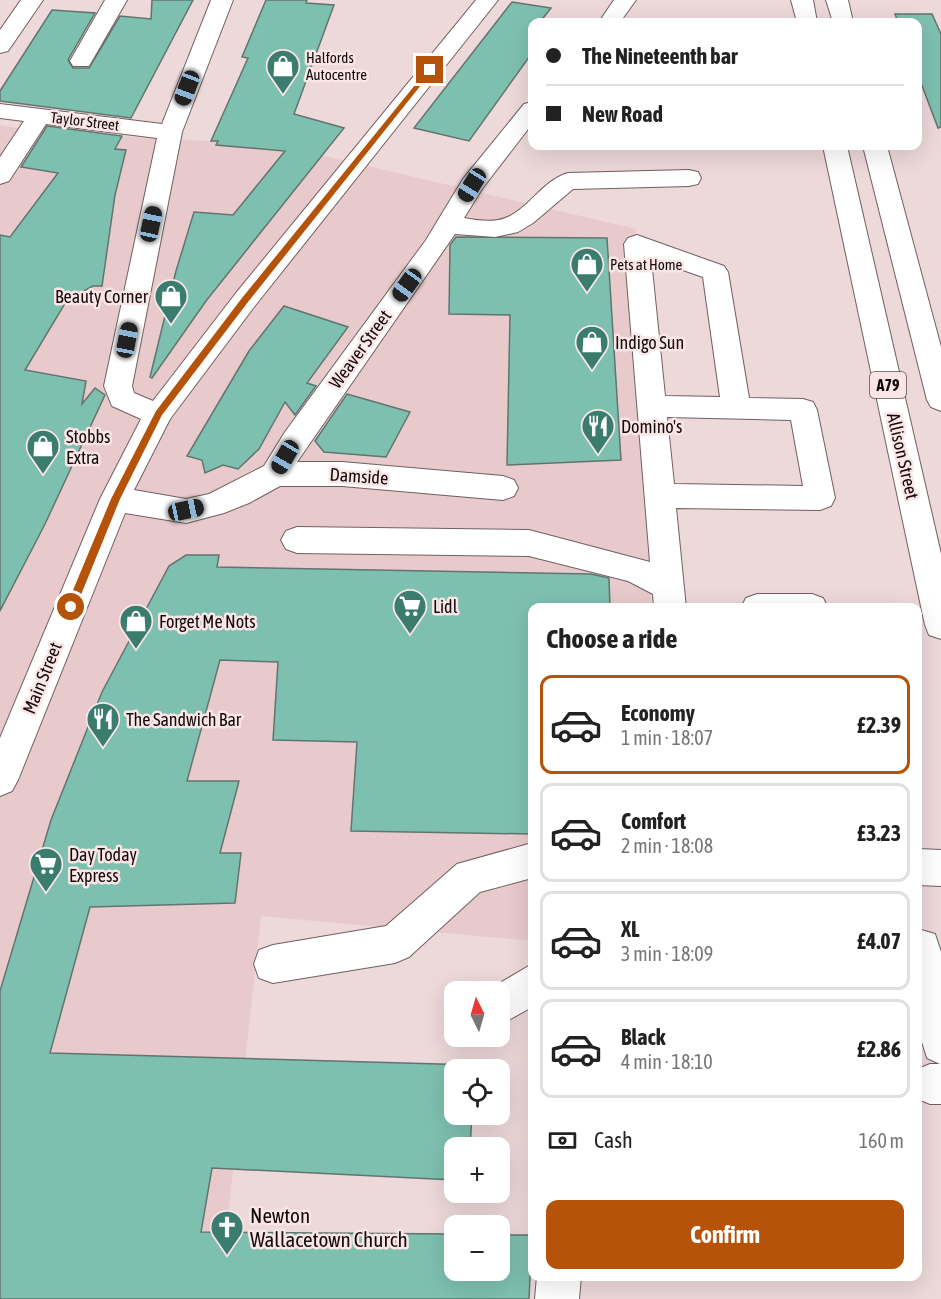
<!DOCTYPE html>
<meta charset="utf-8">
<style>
body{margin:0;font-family:"Asap Condensed",sans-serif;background:#f2f2f2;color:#222;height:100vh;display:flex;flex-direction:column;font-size:22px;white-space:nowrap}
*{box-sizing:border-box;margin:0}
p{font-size:20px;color:#767676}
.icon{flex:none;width:33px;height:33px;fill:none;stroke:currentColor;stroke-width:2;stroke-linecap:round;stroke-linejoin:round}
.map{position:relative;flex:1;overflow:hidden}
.drawer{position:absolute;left:528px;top:603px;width:394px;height:678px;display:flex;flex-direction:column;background:#fff;border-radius:12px;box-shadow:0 6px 24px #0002}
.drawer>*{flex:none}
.hud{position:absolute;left:528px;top:18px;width:394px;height:132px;border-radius:12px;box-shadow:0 6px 24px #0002;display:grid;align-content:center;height:132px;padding:0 18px;background:#fff}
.needle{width:39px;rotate:355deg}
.fabs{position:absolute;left:444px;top:981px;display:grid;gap:12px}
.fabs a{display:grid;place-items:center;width:66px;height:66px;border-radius:12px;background:#fff;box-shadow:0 6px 24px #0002;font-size:30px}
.end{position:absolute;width:27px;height:27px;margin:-14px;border:8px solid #b45309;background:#fff;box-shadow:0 0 0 3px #fff}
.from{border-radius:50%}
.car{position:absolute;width:18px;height:36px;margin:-18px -9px;border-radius:8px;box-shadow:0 0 4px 2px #0007;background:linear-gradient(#222 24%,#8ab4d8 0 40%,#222 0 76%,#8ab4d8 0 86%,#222 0)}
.hud b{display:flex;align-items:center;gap:21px;height:57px;font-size:22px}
.hud b+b{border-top:2px solid #e0e0e0}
.hud i{width:15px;height:15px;background:#222}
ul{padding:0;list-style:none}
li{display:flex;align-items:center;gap:18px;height:99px;margin:0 12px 9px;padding:0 6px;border:3px solid #e0e0e0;border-radius:12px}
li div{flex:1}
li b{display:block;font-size:22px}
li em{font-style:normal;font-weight:700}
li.active{border-color:#b45309}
li>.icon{width:54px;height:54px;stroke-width:1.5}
h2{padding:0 18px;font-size:27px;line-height:72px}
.pay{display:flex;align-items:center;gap:15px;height:66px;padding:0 18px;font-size:22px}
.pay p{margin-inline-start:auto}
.action{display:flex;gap:12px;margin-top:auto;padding:12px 18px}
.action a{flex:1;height:69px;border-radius:12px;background:#b45309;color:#fff;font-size:24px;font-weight:700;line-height:69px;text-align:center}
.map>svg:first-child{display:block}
</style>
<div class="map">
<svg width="941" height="1299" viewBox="0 0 941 1299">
<rect width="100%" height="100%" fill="#edd8da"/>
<path fill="#e8cacd" d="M0,125l42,7 236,13 358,84 15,378 -119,1v333l-271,-25 -42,383h-219z"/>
<path fill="#7ec0b0" stroke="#62746f" stroke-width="1.5" d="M152,0h41l-62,118 -131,-17v-10l52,-81 43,3 -27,47 5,8h16l31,-52 31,3z
M266,0h41l-1,3 28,2 -40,109 50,14 -138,173 -54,77 -2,-1 26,-106 18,-59 39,3 52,-64 -69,-6 2,-4h-7l37,-83 -6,-1z
M512,2l39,6 -11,14h-8v31l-63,88 -55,-13z
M895,14h37l9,20v93l-3,1 -20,-53v-53h-20z
M47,126l75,10 -7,13 11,1 -11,45 -13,91h-9l-26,14 -42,70 61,11 -4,23 13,-16 10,7 -60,129 -45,87v-376l10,2 48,-64 -37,-6z
M456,237l151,1 14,222 -114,5 3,-150 -61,-1 1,-69z
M284,306l64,21 -41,56 9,3 -21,29 -10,-13 -26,47 -21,20 -15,-4 -18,8 -3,-13 -15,-4 62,-105z
M347,394l63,18 -24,45 -62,-5 -9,-11z
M186,555h33l-2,12 374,7 18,4 1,30h-78v226l-181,-3 6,-89 -84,-2 5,-78 -58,-2 -33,121h52l-19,72h21l-6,50 -145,4 -40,146 424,12v5h-20v44h18l-2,34h-16v32l-242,-12 -11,64 253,2v36h46v-35h32l-3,64h-529v-308l51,-171 51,-128 67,-126z"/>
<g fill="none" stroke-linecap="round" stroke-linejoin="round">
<g stroke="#715f61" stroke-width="2">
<path id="minor" d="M21,0h22l-35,51 -8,2v-23z
M105,0h22l-38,66h-16l-3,-5z
M211,0h22l-51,132 -50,254 2,7 19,8 83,-108 240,-293h22l-244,307 -84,112 -36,71 52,9 23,-5 55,-28 21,-34 141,-192 37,-61 61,-75 8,-2v22l-50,65 -18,29c11,2 23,4 34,2 27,-4 42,-39 70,-47l121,-3 9,2 3,6 -3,6 -9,2 -116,3 -40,34 -15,9 -23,5 -40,-3 -158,228h45l161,14 11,4 4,8 -4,8 -11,4 -161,-14h-62l-31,17 -25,10 -38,10 -61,-10 -107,267 -6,11 -12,5v-58l100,-239 41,-80 -29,-13 -8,-20 53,-248 -111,-14 -37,57 -9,3v-27l24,-36 -24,-3v-14l162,20z
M614,0h22l-16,22h-21z
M637,235l87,31 4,6 21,126 54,1 10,3 4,8 18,88 -4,8 -11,4 -144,-2 10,100h-32l-1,-14 -25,-13 -99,-25 -232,-3 -11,-4 -5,-9 5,-9 11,-4 232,3 121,32 -26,-318 4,-6zM651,259l52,18 17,120 -55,-1zM667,417l124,3 12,66 -129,-2z
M757,594h55l11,4 5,10h-87l5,-10z
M532,843v35l-52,14 -71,65 -14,6 -122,20 -14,-5 -5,-14 5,-14 14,-5 113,-19 71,-62z
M918,849l23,1v36l-23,-1z
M918,929l17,5 6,18v152h-11l-12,-5v-30l12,-5h10l-13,-6 -9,-29z
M532,964v43l-25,14 -7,-3v-26h-9l2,-5z
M537,1276h44l-2,23h-44z"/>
</g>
<g stroke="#715f61" stroke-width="2">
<path id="major" d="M791,0h22l4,22h-20z
M826,0h22l5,22h-20z
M823,146h24l94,408v85l-12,-4 -4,-10z
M863,146h24l54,201v64l-10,-4 -4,-7z"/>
</g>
<use href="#minor" fill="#fff" fill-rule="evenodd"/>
<use href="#major" fill="#fff" fill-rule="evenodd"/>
</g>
<path fill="#b45309" d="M428,69l5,1 -185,232 -86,113 -42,84 -44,108 -5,4 -4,-1 -1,-3 45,-108 45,-88 86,-113z"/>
<defs>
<g id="shop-pin" transform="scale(1.725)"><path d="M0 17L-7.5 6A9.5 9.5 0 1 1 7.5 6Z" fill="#3a7c6e" stroke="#fbe5e7"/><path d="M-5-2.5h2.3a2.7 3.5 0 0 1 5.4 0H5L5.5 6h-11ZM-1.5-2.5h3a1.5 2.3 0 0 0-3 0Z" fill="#fff"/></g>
<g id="restaurant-pin" transform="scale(1.725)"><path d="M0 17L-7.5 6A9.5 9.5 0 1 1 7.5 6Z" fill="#3a7c6e" stroke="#fbe5e7"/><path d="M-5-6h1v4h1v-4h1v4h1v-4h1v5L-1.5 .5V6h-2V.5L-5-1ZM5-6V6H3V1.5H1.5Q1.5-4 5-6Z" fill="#fff"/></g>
<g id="supermarket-pin" transform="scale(1.725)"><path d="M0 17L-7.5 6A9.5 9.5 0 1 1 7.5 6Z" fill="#3a7c6e" stroke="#fbe5e7"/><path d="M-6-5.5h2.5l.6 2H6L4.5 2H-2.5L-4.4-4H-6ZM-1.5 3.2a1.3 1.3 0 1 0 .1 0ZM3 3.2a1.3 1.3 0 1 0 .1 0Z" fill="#fff"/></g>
<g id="church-pin" transform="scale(1.725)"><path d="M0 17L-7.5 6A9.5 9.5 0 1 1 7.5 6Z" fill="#3a7c6e" stroke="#fbe5e7"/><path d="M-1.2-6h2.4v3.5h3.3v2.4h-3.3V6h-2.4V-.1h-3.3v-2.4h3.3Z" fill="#fff"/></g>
</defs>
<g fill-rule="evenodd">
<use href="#shop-pin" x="283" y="66"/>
<use href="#shop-pin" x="587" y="264"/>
<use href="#shop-pin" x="171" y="296"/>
<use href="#shop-pin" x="592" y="342"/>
<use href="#restaurant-pin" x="598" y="426"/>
<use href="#shop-pin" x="43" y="446"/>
<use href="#supermarket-pin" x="410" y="606"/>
<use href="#shop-pin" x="136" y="621"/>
<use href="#restaurant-pin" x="103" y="719"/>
<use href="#supermarket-pin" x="46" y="864"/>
<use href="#church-pin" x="227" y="1227"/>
</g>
<g text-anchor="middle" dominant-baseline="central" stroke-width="5" stroke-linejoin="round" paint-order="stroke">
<g font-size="15" fill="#120b0b" stroke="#fbe5e7" text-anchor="start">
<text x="306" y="57">Halfords<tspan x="306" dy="17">Autocentre</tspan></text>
<text x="610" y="264">Pets at Home</text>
</g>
<g font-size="15" fill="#120b0b" stroke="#fbe5e7">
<text transform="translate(85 121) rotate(7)">Taylor Street</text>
</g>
<rect fill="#fbe5e7" stroke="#584c4d" stroke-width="1.5" x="870" y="372" width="36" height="26" rx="4.5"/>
<g font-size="16" font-weight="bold" fill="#120b0b">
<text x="888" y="385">A79</text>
</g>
<g font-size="18" fill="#120b0b" stroke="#fbe5e7" text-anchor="start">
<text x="148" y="296" text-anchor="end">Beauty Corner</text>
<text x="615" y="342">Indigo Sun</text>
<text x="621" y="426">Domino's</text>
<text x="66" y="436">Stobbs<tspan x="66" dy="21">Extra</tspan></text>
<text x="433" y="606">Lidl</text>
<text x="159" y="621">Forget Me Nots</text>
<text x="126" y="719">The Sandwich Bar</text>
<text x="69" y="854">Day Today<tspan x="69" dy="21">Express</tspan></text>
</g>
<g font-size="18" fill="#120b0b" stroke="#fbe5e7">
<text transform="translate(360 349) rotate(-54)">Weaver Street</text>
<text transform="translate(903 456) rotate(77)">Allison Street</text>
<text transform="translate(359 476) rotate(4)">Damside</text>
<text transform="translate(42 678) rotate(-68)">Main Street</text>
</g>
<g font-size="21" fill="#120b0b" stroke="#fbe5e7" text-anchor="start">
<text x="250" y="1215">Newton<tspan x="250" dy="24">Wallacetown Church</tspan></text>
</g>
</g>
</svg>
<div class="fabs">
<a><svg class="needle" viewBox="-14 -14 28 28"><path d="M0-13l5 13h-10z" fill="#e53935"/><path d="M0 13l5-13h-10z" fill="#767676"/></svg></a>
<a><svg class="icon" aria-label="locate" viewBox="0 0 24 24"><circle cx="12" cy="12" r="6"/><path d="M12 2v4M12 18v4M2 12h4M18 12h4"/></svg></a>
<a>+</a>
<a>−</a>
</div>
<i class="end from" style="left:71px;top:607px"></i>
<i class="end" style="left:430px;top:70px"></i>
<i class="car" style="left:187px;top:88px;rotate:201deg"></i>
<i class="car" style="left:472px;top:185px;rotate:212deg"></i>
<i class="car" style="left:151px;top:224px;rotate:12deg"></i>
<i class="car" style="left:407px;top:285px;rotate:216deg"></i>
<i class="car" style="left:127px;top:340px;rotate:11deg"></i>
<i class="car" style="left:285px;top:457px;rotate:210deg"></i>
<i class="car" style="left:186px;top:510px;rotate:78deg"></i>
<div class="hud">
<b><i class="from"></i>The Nineteenth bar</b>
<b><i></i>New Road</b>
</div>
<section class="drawer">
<h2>Choose a ride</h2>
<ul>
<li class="active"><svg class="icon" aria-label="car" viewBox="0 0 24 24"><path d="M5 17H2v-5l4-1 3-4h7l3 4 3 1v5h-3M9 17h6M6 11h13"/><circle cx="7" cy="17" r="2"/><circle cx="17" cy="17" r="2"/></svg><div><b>Economy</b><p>1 min · 18:07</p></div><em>£2.39</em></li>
<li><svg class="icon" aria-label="car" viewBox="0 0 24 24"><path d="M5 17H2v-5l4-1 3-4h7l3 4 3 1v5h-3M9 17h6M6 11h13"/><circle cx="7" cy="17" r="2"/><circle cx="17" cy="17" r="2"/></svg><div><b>Comfort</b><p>2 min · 18:08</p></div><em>£3.23</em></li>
<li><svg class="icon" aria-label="car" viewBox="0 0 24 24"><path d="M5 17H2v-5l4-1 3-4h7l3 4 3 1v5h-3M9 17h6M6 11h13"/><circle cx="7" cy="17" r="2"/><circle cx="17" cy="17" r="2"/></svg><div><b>XL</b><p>3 min · 18:09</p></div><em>£4.07</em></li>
<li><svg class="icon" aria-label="car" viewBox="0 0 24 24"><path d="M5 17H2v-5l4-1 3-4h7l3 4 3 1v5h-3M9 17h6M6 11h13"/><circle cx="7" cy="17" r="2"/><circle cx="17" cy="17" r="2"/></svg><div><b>Black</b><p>4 min · 18:10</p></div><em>£2.86</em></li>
</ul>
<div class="pay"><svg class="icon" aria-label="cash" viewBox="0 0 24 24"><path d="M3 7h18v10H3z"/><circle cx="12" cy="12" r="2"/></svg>Cash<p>160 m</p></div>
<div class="action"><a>Confirm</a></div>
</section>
</div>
